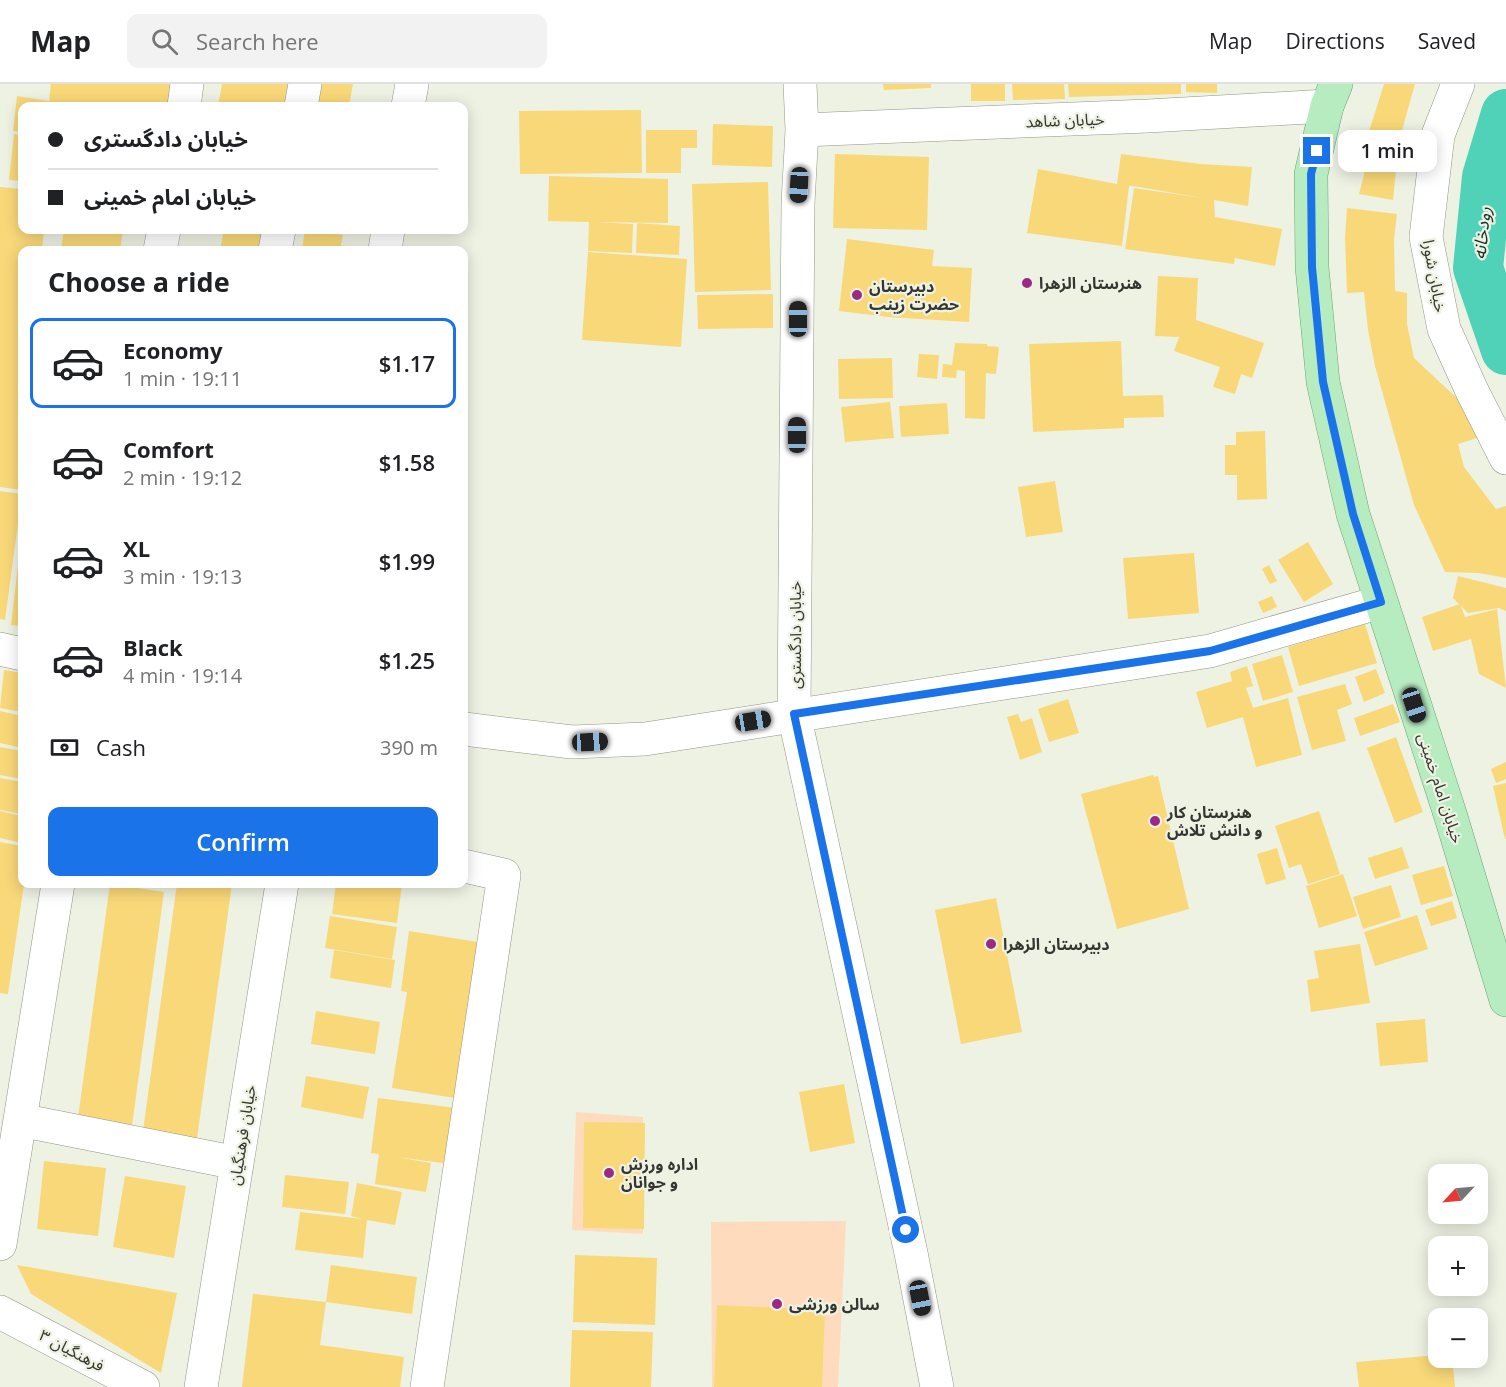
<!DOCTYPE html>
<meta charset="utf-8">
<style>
body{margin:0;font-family:"Open Sans","Noto Sans Arabic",sans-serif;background:#f2f2f2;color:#202124;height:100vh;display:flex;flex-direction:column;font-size:22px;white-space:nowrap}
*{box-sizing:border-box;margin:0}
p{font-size:20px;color:#757577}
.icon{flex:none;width:33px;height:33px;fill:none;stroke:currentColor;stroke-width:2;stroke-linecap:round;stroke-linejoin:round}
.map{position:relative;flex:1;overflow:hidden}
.drawer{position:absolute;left:18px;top:162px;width:450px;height:642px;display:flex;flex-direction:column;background:#fff;border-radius:12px;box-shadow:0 3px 15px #0003}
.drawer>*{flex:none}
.hud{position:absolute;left:18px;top:18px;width:450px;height:132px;border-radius:12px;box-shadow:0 3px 15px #0003;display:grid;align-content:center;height:132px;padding:0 30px;background:#fff}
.needle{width:39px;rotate:244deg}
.tools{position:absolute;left:1428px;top:1080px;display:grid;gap:12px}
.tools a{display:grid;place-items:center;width:60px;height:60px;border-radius:12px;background:#fff;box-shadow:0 3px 15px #0003;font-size:30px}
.end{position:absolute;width:27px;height:27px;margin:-14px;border:8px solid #1a73e8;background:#fff;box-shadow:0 0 0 3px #fff}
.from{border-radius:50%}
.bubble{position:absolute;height:42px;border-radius:12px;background:#fff;box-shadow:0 3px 15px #0003;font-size:20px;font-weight:600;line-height:42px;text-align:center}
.car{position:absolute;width:18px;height:36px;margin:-18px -9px;border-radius:8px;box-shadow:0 0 4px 2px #0007;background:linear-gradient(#222 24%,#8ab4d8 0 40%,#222 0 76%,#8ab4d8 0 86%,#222 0)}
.hud b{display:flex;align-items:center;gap:21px;height:57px;font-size:22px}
.hud b+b{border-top:2px solid #e0e0e0}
.hud i{width:15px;height:15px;background:#202124}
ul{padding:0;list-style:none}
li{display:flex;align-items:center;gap:18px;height:90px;margin:0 12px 9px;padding:0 18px;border:3px solid transparent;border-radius:12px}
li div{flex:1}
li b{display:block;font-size:22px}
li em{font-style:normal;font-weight:600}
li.active{border-color:#1a73e8}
li>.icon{width:54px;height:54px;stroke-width:1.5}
h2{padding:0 30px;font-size:27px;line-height:72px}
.pay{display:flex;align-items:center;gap:15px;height:66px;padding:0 30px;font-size:22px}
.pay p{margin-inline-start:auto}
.action{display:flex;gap:12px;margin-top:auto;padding:12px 30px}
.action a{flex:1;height:69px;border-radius:12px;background:#1a73e8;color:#fff;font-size:24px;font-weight:600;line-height:69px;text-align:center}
header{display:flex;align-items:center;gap:36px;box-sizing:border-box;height:84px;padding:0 30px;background:#fff;border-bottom:2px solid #e0e0e0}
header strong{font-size:28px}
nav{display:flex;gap:33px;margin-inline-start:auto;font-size:21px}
.search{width:420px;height:54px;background:#f2f2f2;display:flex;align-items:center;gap:15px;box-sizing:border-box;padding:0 21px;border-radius:12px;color:#757577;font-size:22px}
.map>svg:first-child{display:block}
</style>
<header>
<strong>Map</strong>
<div class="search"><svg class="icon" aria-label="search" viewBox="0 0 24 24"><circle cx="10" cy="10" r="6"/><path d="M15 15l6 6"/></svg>Search here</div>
<nav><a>Map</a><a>Directions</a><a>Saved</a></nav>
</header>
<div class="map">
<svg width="1506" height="1303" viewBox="0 0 1506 1303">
<rect width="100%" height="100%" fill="#eef2e3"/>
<path fill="#fedbbd" d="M576,1028l67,5v117l-71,-4z
M846,1137l-8,166h-126l-1,-165z"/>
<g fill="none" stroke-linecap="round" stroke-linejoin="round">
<path stroke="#4fd2b7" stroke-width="50" d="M1506,30l-19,63 -9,91 28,82"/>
</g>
<path fill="#f9d879" d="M51,0h128l-3,22h-154v26l-9,-1 4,-35 32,5z
M222,0h77l-4,22h-77z
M319,0h34l-4,22h-33z
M883,0h48v4l-47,2z
M971,0h34v17h-34z
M1012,0h52l1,15 -52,1z
M1068,0h113v10l-112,3z
M1186,0h31v9l-31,-1z
M1384,0h31l-16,57 -6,59 -34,-6 5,-19 3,-37z
M641,26l1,63 -122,1 -1,-63z
M713,40l60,2 -1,41 -60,-2z
M646,46h51v18h-16v25h-35z
M14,50l8,1v46l-13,-1z
M835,70l94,3 -2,73 -94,-2z
M1121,70l80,10 51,3 -4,39 -34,-6 1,17 67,12 -7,37 -40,-8 -1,6 -109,-15 9,-61 69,10 -64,-11 -10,-1 -7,60 -95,-13 11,-64 79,15z
M549,92l119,3v44l-70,-1 35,2 -1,29 -44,-2 1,-29 -41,-1z
M768,98l3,108 -76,2 -3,-108z
M0,103l22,2v41h22l-2,20h-20v164l-4,43h4v33l-22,-3z
M1347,124l50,6 -3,25 1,52 12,2v31l7,34 46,43 20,36 -22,7 6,23 32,42 10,-3v72l-27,-5 -34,-1 -31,-67 -39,-139 -7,-36 -4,-38 -17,1 -2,-55z
M637,139l43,3 -1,29 -43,-2z
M64,146h59l-3,20h-59z
M224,146h49l-3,20h-50z
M305,146l38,5 -3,15h-38z
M847,155l87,11 -2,16 40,2 -3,54 -81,-5 -49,-6z
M588,168l99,7 -6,88 -99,-7z
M1158,192l40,2 -2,42 68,23 -12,35 -11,-4 -6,20 -22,-7 7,-20 -46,-16 5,-14 -24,-1z
M773,210v34l-75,1 -1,-34z
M1121,257l2,55 40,-1 1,22 -40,1v10l-91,4 -4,-88z
M955,259l32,1v2l12,1 -3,27 -10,-1 -1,46 -20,-1v-47l-8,-1 -1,8 -14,-1 1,-13 9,1z
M919,270l20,1 -2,24 -20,-2z
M892,274l1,40 -54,1 -1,-40z
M890,318l4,36 -49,4 -4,-35z
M947,319l2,31 -48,3 -2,-31z
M1265,347l2,68 -30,1v-25h-12v-30h11v-13z
M1055,397l8,51 -37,5 -8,-50z
M0,407l22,3 -17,126 -5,-1z
M21,456h1v86l-11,-1z
M1308,458l25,42 -29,18 -26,-42z
M1194,469l5,60 -71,6 -5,-61z
M1269,481l8,16 -7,3 -8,-15z
M1458,492l48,12v23l-7,-3 -31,5 -15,-15z
M1272,512l5,11 -14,6 -5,-11z
M1460,520l5,13 32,-8 9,79 -27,-14 -8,-35 -38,12 -11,-34z
M1365,540l12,39 -78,23 -11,-39z
M1282,571l11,37 -30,9 -11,-37z
M1247,582l6,20 -7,2 7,20 35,-10 14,57 -46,12 -13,-50 -36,11 -11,-36 36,-11 -2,-9z
M1376,585l9,24 -21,9 -9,-25z
M4,586l18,3v39l-22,-4z
M1345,600l7,20 -15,6 9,31 -34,9 -15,-53z
M1068,615l11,34 -30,9 -11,-33z
M1393,620l7,18 -40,14 -6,-18z
M0,627l22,5v32l-22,-5z
M1018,630l3,8 11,-4 10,34 -22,8 -13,-43z
M1396,653l27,75 -28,11 -28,-75z
M0,663l22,4v28l-22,-4z
M1506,678v17l-10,4 -5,-14z
M1153,691l1,2 4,-1 31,133 -72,20 -36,-135z
M0,694l22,4v32l-22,-4z
M1506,699v56h-1l-12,-53z
M0,727l22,5v27l-22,-5z
M1319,727l21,63 -32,10 -7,-20 -12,4 -14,-42z
M0,758l22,4 2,38 -16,110 -8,-1z
M1402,763l7,21 -34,11 -7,-21z
M1277,764l9,31 -20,6 -9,-31z
M1444,782l9,30 -32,9 -9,-30z
M1343,790l14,42 -38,12 -13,-42z
M110,800l54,8 -33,241 -54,-8z
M177,800h55l-36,262 -54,-8z
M336,800h66l-5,39 -65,-9z
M1391,801l10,32 -38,12 -10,-32z
M996,814l26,134 -61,12 -26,-134z
M1452,817l5,17 -26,8 -6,-16z
M1417,831l11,34 -53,17 -11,-34z
M330,832l67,11 -5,32 -67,-11z
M409,847l75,12 -23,156 -69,-11 15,-96 -6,-1z
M1360,860l10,59 -59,9 -4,-32 12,-2 -5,-27z
M334,866l61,10 -4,28 -61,-10z
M316,927l64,11 -5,32 -64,-10z
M1425,935l3,43 -48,4 -4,-43z
M306,992l63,11 -6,32 -62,-12z
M844,1000l11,59 -45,9 -11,-60z
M378,1014l78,10 -6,56 -54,-7 35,6 -5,29 -51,-8 4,-30 -8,-1z
M584,1038l61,1 -1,106 -61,-1z
M44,1077l62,7 -8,68 -61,-7z
M285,1091l64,7 -4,32 -63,-7z
M125,1092l61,10 -12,72 -61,-11z
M357,1099l45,9 -7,33 -28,-5 -4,38 -68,-8 5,-38 63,7 -12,-3z
M575,1171l82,3 -2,67 -82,-3z
M17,1181l160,28 -16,80 -130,-79z
M331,1181l86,12 -5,37 -86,-12z
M253,1210l73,8 -6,43 84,12 -4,30h-158z
M717,1221l108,5 -3,77h-108z
M572,1246l81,2 -2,55h-81z
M1438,1271v3h14l3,29h-96l-3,-25z"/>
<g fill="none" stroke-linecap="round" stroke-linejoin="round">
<g stroke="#919587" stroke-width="34">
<path id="minor" d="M800,0l2,46 -4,73 -4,511 117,539 26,134
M1458,0l-20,51 -12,102 18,92 28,62 34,67
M184,22l3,-22
M301,22l4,-22
M408,22l4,-22
M802,46l346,-14 179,-10
M160,166l4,-20
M275,166l4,-20
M385,166l3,-20
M0,565l22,5
M464,645l108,13 73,-3 565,-88 171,-49
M20,1036l217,43
M0,1160l58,-360
M0,1228l143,75
M201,1303l81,-503
M427,1303l77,-512 -40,-9"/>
</g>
<g stroke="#6aa473" stroke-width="34">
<path id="major" d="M1336,0l-9,22 -16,68 1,93 11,115 30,132 98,303 55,183"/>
</g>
<use href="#minor" stroke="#fff" stroke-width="33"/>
<use href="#major" stroke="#b7ecc1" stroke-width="33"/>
</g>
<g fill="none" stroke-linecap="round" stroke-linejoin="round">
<path stroke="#1a73e8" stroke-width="8" d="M906,1146l-112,-516 416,-63 171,-49 -28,-88 -30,-132 -11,-115 -1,-93 6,-23"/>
</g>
<g fill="#9a2987" stroke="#eef2e3" stroke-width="2">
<circle cx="1027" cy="199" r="6"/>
<circle cx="857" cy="211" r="6"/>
<circle cx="1155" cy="737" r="6"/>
<circle cx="991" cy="860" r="6"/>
<circle cx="609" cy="1089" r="6"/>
<circle cx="777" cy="1220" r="6"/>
</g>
<g text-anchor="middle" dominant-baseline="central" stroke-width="4.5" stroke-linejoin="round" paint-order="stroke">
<g font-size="16" fill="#353631" stroke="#eef2e3">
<text transform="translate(1065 36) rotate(-2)">خیابان شاهد</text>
<text transform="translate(1435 192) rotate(80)">خیابان شورا</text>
<text transform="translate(795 551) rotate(-90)">خیابان دادگستری</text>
<text transform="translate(1441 704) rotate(72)">خیابان امام خمینی</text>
<text transform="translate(242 1051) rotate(-81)">خیابان فرهنگیان</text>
<text transform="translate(72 1266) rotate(28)">فرهنگیان ۳</text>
</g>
<g font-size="16" font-weight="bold" fill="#353631" stroke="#eef2e3" text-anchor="start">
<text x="1039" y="199">هنرستان الزهرا</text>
<text x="869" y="202">دبیرستان<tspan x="869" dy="18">حضرت زینب</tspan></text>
<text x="1167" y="728">هنرستان کار<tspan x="1167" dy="18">و دانش تلاش</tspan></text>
<text x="1003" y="860">دبیرستان الزهرا</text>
<text x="621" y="1080">اداره ورزش<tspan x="621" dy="18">و جوانان</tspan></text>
<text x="789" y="1220">سالن ورزشی</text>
</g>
<g font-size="18" font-style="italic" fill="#1a302b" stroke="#eef2e3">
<text transform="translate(1481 149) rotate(-84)">رودخانه</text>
</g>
</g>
</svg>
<div class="tools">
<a><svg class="needle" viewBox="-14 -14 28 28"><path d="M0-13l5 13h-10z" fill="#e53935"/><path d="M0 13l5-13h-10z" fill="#757577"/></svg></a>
<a>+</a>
<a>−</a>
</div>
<i class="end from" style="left:906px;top:1146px"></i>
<i class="end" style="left:1317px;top:67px"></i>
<div class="bubble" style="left:1338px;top:46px;width:99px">1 min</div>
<i class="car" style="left:799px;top:101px;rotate:183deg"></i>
<i class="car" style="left:798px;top:235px;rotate:0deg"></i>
<i class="car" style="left:797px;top:351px;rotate:0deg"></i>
<i class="car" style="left:1414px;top:621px;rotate:162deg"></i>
<i class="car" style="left:753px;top:637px;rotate:81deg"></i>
<i class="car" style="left:590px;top:658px;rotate:87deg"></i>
<i class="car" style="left:920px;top:1214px;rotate:169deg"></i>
<div class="hud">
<b><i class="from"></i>خیابان دادگستری</b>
<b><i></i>خیابان امام خمینی</b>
</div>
<section class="drawer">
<h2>Choose a ride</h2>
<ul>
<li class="active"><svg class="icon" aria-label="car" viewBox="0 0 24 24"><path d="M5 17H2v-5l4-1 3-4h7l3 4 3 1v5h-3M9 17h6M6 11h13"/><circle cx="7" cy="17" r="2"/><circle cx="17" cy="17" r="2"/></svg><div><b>Economy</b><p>1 min · 19:11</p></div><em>$1.17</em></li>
<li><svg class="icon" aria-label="car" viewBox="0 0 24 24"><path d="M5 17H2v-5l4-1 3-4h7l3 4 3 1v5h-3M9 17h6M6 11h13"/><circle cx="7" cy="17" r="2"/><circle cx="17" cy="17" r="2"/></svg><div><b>Comfort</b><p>2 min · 19:12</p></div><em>$1.58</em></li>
<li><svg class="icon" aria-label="car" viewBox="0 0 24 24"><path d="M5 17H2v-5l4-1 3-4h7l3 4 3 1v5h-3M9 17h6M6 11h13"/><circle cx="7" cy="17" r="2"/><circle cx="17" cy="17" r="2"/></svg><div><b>XL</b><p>3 min · 19:13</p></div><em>$1.99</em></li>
<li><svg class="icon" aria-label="car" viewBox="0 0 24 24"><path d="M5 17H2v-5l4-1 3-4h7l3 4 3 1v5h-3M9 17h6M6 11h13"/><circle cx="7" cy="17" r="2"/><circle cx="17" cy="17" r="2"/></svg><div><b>Black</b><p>4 min · 19:14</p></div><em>$1.25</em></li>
</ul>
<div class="pay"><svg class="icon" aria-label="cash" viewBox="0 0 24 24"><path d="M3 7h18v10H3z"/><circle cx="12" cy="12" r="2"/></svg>Cash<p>390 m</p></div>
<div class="action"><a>Confirm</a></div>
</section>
</div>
